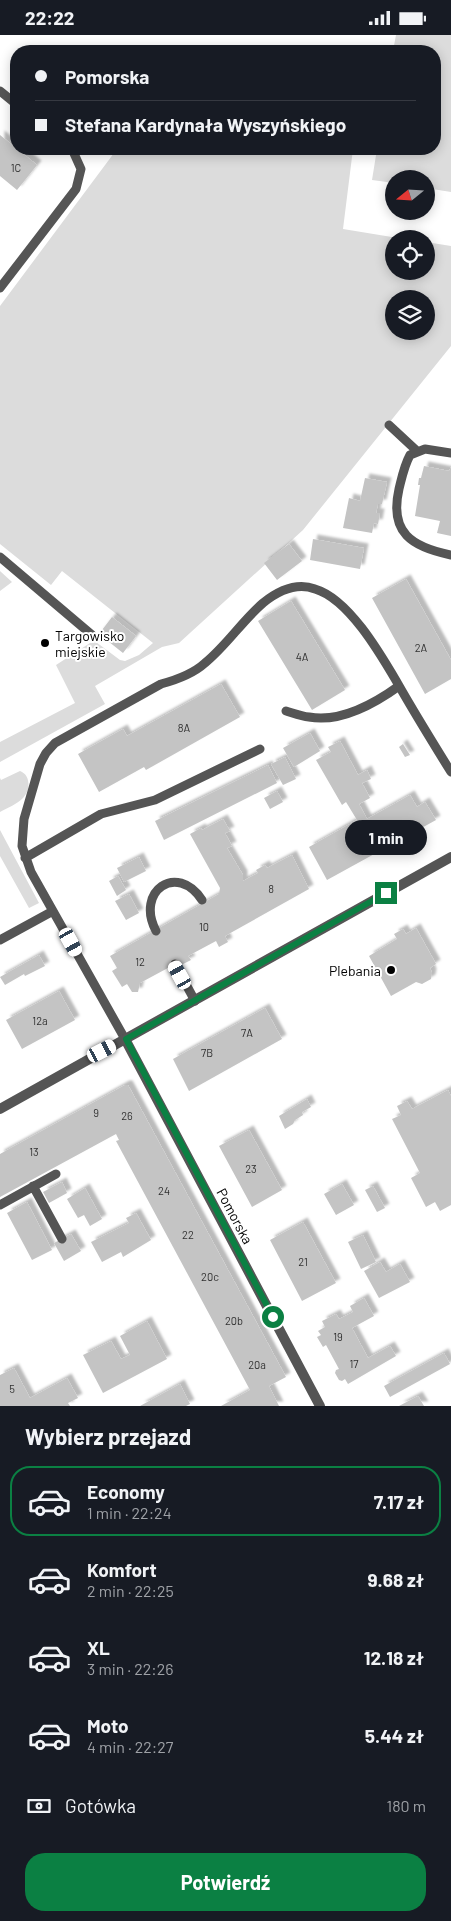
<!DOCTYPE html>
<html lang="pl">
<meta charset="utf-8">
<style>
body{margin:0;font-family:Barlow,sans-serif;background:#242831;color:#f1f3f6;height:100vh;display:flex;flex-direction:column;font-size:19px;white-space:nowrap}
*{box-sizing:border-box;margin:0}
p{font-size:16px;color:#9ea1a6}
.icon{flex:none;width:28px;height:28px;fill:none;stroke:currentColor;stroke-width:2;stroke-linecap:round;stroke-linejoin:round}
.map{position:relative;height:1371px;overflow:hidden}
.drawer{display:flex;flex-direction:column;background:#171b24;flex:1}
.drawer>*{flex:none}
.top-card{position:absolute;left:10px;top:10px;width:431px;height:110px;border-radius:20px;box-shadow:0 2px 12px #0003;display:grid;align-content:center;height:110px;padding:0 25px;background:#171b24}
.needle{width:32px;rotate:252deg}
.fabs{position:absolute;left:385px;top:135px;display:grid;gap:10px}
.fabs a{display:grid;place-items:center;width:50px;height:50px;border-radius:50%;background:#171b24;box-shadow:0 2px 12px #0003;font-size:25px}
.end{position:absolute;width:22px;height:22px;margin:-11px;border:6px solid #0b8043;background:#fff;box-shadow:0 0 0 2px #fff}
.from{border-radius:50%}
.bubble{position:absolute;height:35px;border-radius:18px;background:#171b24;box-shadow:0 2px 12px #0003;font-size:16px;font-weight:700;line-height:35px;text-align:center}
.car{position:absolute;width:15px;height:30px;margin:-15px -8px;border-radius:6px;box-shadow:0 0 4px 1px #0007;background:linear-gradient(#fff 24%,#345 0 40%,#fff 0 76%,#345 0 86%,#fff 0)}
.top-card b{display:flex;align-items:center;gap:18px;height:48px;font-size:19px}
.top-card b+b{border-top:1px solid #363941}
.top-card i{width:12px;height:12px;background:#f1f3f6}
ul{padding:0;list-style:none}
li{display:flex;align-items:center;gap:15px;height:70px;margin:0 10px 8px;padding:0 15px;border:2px solid transparent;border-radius:20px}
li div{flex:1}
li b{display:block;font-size:19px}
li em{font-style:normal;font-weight:700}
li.selected{border-color:#0b8043}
li>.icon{width:45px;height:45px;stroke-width:1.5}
h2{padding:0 25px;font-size:22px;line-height:60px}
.pay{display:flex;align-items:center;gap:12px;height:55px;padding:0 25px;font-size:19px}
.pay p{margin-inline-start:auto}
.action{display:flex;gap:10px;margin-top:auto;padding:10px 25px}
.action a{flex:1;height:58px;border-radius:20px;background:#0b8043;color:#fff;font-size:20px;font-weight:700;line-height:58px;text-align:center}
.status{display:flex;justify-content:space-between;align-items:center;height:35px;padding:0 25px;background:#171b24;direction:ltr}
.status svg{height:14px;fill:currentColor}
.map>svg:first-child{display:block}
</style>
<div class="status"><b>22:22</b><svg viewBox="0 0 49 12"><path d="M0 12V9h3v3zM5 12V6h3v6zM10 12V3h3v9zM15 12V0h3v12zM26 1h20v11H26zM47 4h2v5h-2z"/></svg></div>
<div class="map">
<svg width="451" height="1371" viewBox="0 0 451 1371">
<defs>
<filter id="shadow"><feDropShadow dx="4.5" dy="-4.5" stdDeviation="1" flood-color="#0004"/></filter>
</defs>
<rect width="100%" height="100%" fill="#fff"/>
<path fill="#dcdcdc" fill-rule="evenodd" d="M396,0h55v157l-25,-4v-9h-32v4l-22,-3 5,-31h58v-98h-42z
M117,114h236l-10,80 61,10h-10v32h32v-29l25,4v100l-148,184 -124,113 -17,4 -67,39 10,18 -105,58v-20l75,-39 -19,-38 34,-22 6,-1 24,18 5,1 14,-6 14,-12 -91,-72 -11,14 -51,-41v-238zM394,264h32v32h-32z
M0,536l12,11 -12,9z
M20,736c11,4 11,20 2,28 -5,5 -15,9 -22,13v-34l1,2z
M0,795l39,73 -10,5 -29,-52z"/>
<path fill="#c4c4c4" filter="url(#shadow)" d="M0,100l37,30 -20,25 -17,-14z
M424,431l25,5 2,-4v69l-14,-3 3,-12 -25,-5 5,-31h-2l1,-7h2z
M365,443l22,4 -5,22h-4l-2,9h4l-2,11 -4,-1 -2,10 -29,-5 6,-30 11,3z
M313,504l51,9 -4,21 -50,-9z
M289,509l13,17 -25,19 -13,-17z
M406,544l45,81v19l-26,15 -53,-96z
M291,566l54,89 -33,20 -54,-89z
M112,582l24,19 -13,17 -24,-19z
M221,649l19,33 -94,53 -2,-3 -45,25 -21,-38 45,-25 4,7z
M310,698l10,18 -26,16 -11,-19z
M340,706l18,34 9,-5 4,9 -9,4 8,15 -11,6 8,15 43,-24 7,12 8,-5 11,18 -109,60 -18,-33 48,-27 -11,-18 -4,3 -26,-45 15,-8 -3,-5z
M403,709l7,11 -5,2 -6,-10z
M285,722l11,22 -13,6 -12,-21z
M268,730l9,18 -113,57 -9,-19z
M277,756l6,11 -13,7 -6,-11z
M223,784l7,12 -5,2 7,13 -5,2 16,27v6l15,-8 -2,-3 9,-5 2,3 25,-13 17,34 -84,47 3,6 -9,5 -3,-6 -28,15 3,4 -10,5 -2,-3 -39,21 -2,9h-6l-5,-8 -5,3 -10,-16 5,-3 -7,-12 109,-62 1,-6 -30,-54 11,-6 1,2z
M139,822l7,14 -22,11 -7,-14z
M118,841l8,14 -9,6 -8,-15z
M129,859l10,19 -13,7 -11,-19z
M416,893l20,36 -6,4 2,5 -1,6 -9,5 -6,-2 -25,14 -22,-40 28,-17 -3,-5 9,-5 3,5z
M39,920l6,11 -20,10 -1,-2 -19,11 -5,-8z
M59,956l16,29 -53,29 -16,-29z
M265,973l17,31 -93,52 -16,-32z
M125,1050h3l158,292 -17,9 10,20h-58l29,-16 -134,-249 3,-1 -3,-6 -116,63v-43z
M448,1055l3,6v109l-11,6 -5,-9 -9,5 -15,-29 9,-5 -28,-54 9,-4 -4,-9 10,-5 5,8z
M307,1064l4,8 -9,5 1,3 -8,5 -2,4 -8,5 -6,-13z
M249,1095l33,60 -30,17 -33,-61z
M62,1147l5,11 -18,10 -6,-11z
M342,1149l12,21 -18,10 -12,-21z
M373,1151l12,22 -8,4 -12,-22z
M85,1153l17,31 -12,7 -6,-11 -6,3 -11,-19z
M27,1167l25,48 -20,10 -25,-47z
M136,1178l15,27 -28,17 -2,-5 -19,10 -11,-20 38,-19 -3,-5z
M303,1187l33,61 -34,18 -32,-61z
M71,1199l10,17 -17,10 -10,-18z
M363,1200l13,27 -15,7 -13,-27z
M380,1227l6,10 14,-8 10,18 -31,16 -15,-27z
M364,1263l10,18 -22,12 16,30 22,-12 6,10 -48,28 -3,-5 -3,2 -3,-1 -4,-7 1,-3 3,-1 -13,-24 -3,2 -6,-10 4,-2 -3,-4 7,-4 -3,-6 14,-7 3,5 14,-7 -3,-6z
M147,1286l20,38 -64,34 -20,-38 28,-14 10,18 9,-4 -10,-19z
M444,1318l6,11 -60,33 -6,-11z
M14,1333l16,30 37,-20 11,20 -10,5 2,3h-70v-31z
M180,1349l10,20 -4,2h-46z
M418,1361l6,10h-25z"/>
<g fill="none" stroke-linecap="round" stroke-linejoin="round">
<path stroke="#555" stroke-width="9" d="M0,56l16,13
M0,253l76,-99 5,-20 -9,-20
M389,390l28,26
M451,418l-26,-4 -15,6c-6,11 -8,22 -11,34 -10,44 13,58 52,66
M0,522l92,78
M286,676c7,2 15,5 23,6 32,6 65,-13 90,-31
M25,823l76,-44 54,-14 105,-51
M156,896c-21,-40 21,-69 46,-31
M0,905l53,-29
M175,929l20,37
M125,1004l-94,-167 -9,-26 2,-27 16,-55 6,-11 9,-10 106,-59c15,-4 33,-11 44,-21 22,-18 37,-42 58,-60 15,-12 33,-21 52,-14 34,10 66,66 83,95 17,30 35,59 53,88
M33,1151l29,53
M0,1170l56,-31"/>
<path stroke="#555" stroke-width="10" d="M125,1004l195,367"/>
<path stroke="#555" stroke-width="10" d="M0,1074l451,-252"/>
</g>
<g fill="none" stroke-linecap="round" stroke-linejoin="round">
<path stroke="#0b8043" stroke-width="6" d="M273,1282l-147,-278 260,-146"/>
</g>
<g fill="#000" stroke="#fff" stroke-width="2">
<circle cx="45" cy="608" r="5"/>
<circle cx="391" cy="935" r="5"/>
</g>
<g text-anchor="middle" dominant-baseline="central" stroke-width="4" stroke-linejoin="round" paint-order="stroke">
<g font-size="11" fill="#313131">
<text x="16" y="132">1C</text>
<text x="421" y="612">2A</text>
<text x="302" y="621">4A</text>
<text x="184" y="692">8A</text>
<text x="271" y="853">8</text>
<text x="204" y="891">10</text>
<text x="140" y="926">12</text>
<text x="40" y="985">12a</text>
<text x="247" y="997">7A</text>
<text x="207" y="1017">7B</text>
<text x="96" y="1077">9</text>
<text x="127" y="1080">26</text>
<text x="34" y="1116">13</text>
<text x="251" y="1133">23</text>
<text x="164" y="1155">24</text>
<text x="188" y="1199">22</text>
<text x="303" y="1226">21</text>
<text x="210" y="1241">20c</text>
<text x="234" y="1285">20b</text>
<text x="338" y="1301">19</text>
<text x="354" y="1328">17</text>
<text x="257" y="1329">20a</text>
<text x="12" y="1353">5</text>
</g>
<g font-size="14" fill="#000" stroke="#fff" text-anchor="start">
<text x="55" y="600">Targowisko<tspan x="55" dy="16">miejskie</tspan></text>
<text x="381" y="935" text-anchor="end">Plebania</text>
</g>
<g font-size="14" fill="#000" stroke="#fff">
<text transform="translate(235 1181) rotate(62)">Pomorska</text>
</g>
</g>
</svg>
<div class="fabs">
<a><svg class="needle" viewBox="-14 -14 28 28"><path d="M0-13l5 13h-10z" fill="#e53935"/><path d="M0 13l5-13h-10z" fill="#9ea1a6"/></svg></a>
<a><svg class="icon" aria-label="locate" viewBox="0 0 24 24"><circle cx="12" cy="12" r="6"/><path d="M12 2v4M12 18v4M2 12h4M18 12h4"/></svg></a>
<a><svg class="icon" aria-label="layers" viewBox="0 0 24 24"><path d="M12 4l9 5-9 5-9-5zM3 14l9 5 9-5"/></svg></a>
</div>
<i class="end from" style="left:273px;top:1282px"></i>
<i class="end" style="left:386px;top:858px"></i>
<div class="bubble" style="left:345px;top:785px;width:82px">1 min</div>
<i class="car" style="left:71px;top:907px;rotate:151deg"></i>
<i class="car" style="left:180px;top:940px;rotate:331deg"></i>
<i class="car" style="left:102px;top:1016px;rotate:63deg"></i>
<div class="top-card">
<b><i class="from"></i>Pomorska</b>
<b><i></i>Stefana Kardynała Wyszyńskiego</b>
</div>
</div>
<section class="drawer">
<h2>Wybierz przejazd</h2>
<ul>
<li class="selected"><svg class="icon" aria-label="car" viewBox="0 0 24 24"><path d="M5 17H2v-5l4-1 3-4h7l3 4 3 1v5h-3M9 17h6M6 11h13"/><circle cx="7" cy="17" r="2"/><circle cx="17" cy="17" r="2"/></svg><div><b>Economy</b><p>1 min · 22:24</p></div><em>7.17 zł</em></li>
<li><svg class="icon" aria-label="car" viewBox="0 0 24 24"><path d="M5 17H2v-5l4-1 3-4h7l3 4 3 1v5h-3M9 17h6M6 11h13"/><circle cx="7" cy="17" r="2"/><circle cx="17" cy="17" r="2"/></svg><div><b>Komfort</b><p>2 min · 22:25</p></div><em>9.68 zł</em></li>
<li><svg class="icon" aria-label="car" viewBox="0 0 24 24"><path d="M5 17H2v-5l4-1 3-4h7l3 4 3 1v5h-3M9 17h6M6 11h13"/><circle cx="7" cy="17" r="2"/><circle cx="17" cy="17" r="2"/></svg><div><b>XL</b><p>3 min · 22:26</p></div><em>12.18 zł</em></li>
<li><svg class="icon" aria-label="car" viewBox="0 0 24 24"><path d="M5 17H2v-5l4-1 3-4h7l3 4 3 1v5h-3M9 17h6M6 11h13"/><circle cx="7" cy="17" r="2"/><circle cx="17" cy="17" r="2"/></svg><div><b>Moto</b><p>4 min · 22:27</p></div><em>5.44 zł</em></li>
</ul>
<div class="pay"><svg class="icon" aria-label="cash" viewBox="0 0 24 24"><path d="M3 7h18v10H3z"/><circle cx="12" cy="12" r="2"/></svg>Gotówka<p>180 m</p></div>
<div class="action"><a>Potwierdź</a></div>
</section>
